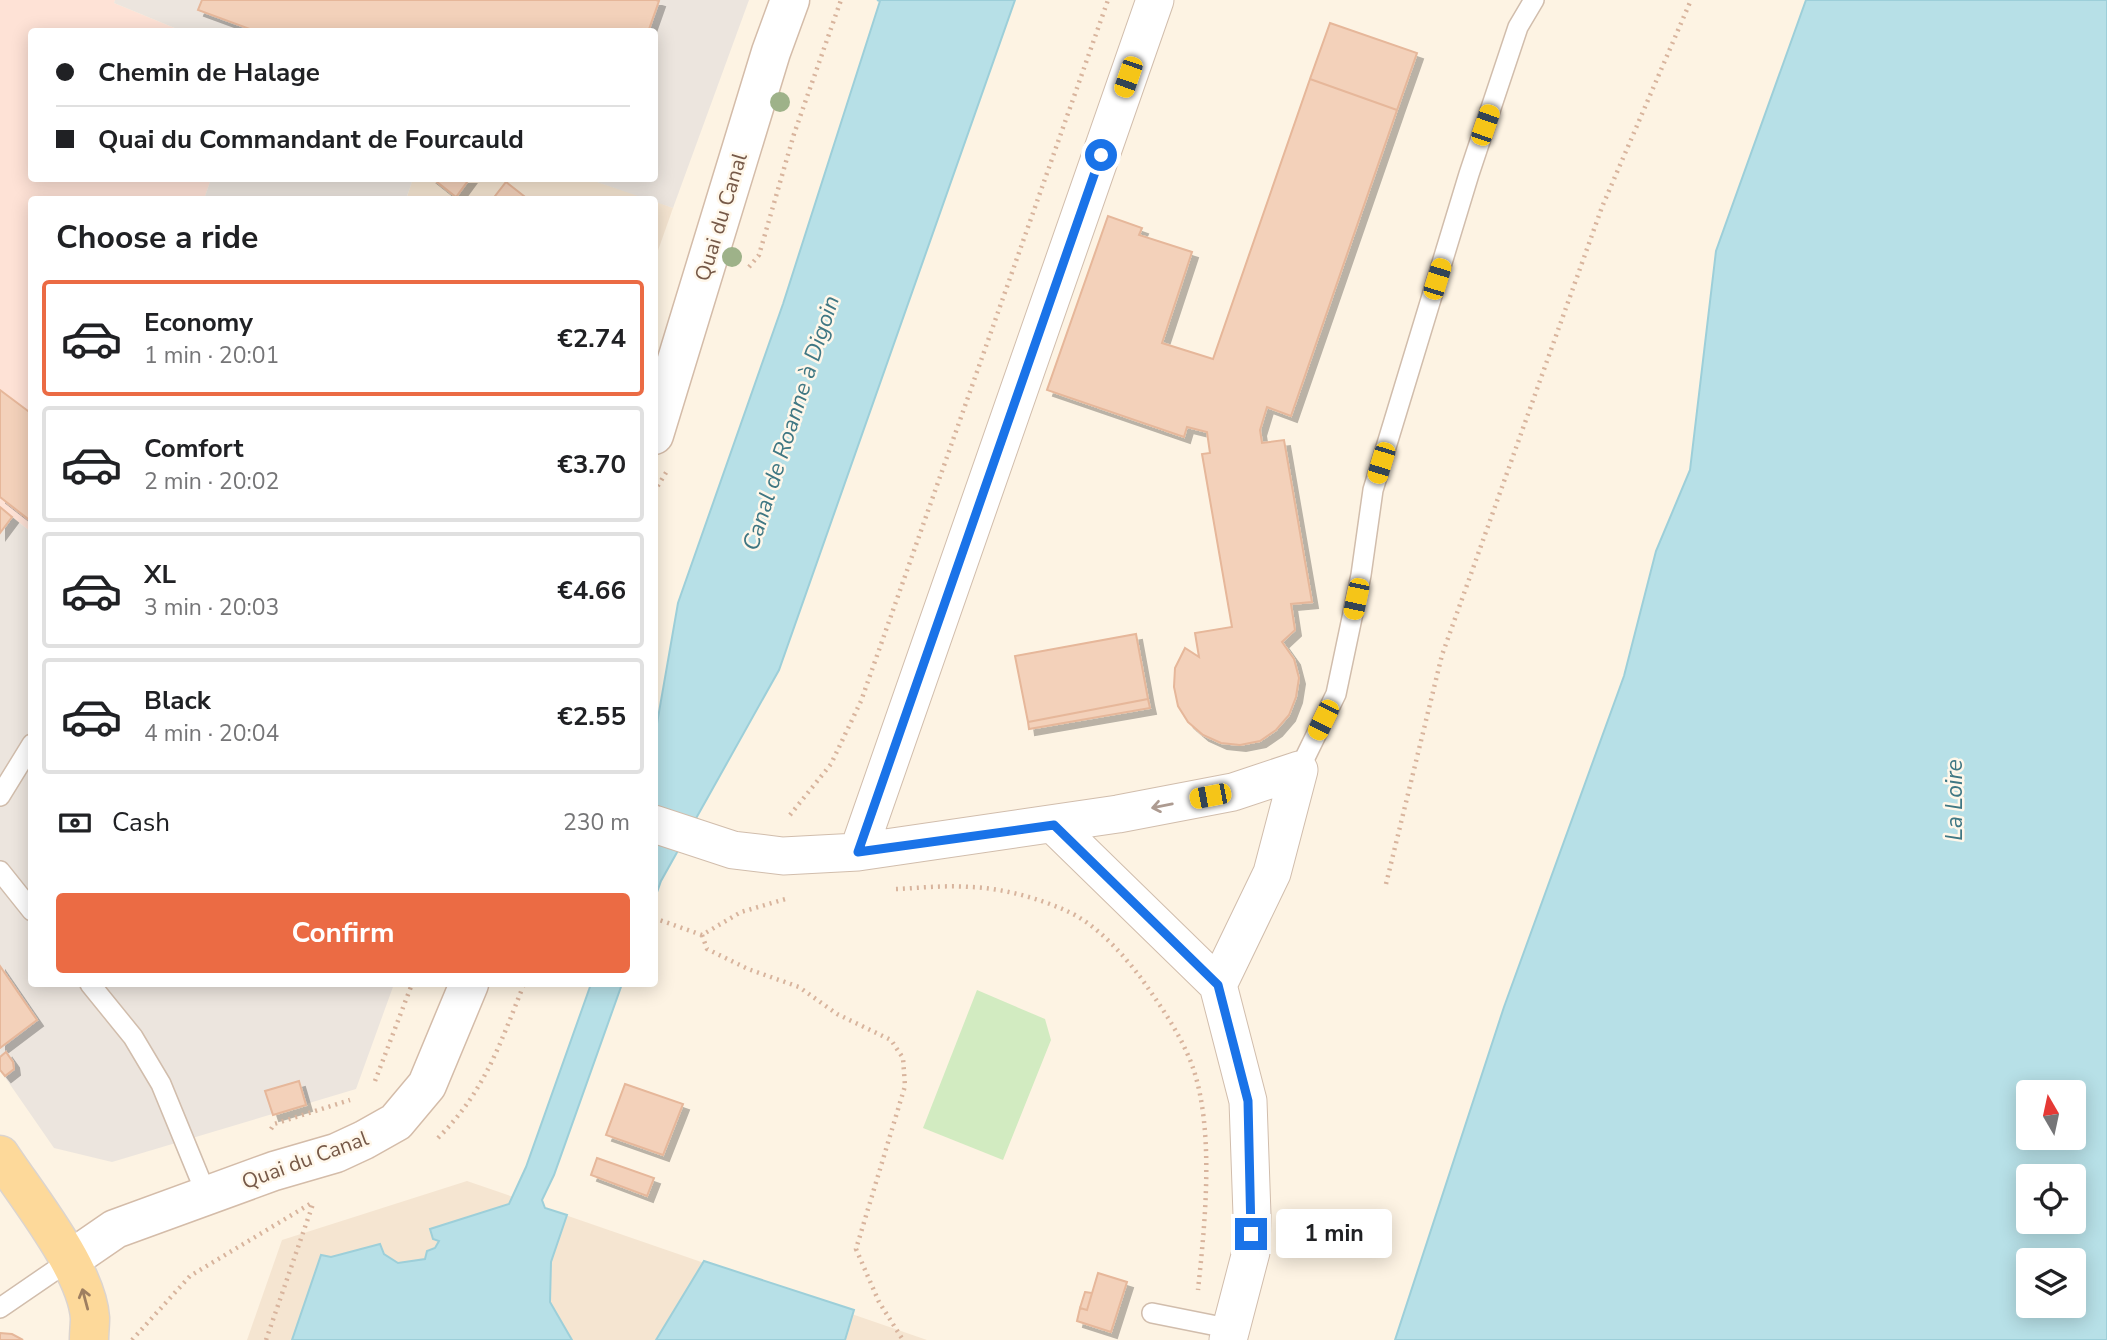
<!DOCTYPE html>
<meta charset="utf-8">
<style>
body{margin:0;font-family:"Nunito Sans",sans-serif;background:#f6f6f6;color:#202124;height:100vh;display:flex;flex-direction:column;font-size:26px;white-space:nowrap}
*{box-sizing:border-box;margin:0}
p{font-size:23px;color:#757577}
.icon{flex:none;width:38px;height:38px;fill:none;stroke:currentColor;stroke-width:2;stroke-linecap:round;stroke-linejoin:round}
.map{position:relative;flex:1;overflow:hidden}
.side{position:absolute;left:28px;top:196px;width:630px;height:791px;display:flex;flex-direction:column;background:#fff;border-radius:7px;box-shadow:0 4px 18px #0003}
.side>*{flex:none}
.banner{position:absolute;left:28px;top:28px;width:630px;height:154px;border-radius:7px;box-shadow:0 4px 18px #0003;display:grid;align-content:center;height:154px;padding:0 28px;background:#fff}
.needle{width:46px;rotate:351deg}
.tools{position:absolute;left:2016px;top:1080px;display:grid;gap:14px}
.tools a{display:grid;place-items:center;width:70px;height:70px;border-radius:7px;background:#fff;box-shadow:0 4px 18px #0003;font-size:35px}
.end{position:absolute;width:32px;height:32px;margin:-16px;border:9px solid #1a73e8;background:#fff;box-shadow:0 0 0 4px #fff}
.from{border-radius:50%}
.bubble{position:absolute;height:49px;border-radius:7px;background:#fff;box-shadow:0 4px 18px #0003;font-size:23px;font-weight:700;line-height:49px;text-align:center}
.car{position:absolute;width:21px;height:42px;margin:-21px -10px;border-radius:9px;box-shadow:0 0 5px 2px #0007;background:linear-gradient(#f5c518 24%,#345 0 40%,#f5c518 0 76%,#345 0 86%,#f5c518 0)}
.banner b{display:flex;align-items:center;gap:24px;height:66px;font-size:26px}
.banner b+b{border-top:2px solid #e0e0e0}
.banner i{width:18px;height:18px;background:#202124}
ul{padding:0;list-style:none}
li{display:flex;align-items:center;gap:21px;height:116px;margin:0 14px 10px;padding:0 14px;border:4px solid #e0e0e0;border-radius:7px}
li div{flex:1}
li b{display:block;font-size:26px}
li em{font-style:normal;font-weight:700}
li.selected{border-color:#eb6b44}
li>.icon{width:63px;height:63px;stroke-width:1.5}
h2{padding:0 28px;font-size:32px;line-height:84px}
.pay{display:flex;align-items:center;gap:18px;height:77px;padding:0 28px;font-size:26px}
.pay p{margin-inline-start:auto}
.button{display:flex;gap:14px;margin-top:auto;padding:14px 28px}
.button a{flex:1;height:80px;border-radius:7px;background:#eb6b44;color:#fff;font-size:28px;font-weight:700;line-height:80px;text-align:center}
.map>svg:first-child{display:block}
</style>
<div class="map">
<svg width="2107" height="1340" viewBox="0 0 2107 1340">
<defs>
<filter id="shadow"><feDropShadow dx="6" dy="6" stdDeviation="0" flood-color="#0004"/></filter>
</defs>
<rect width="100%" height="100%" fill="#fdf3e3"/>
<path fill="#f5e5d1" d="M413,178l175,1 62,20 -244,1z
M655,201l18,7 -18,51z
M467,1181l460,159h-680l35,-100z"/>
<path fill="#fee2d6" d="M0,0h115l-1,3 68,28 -150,1v146l179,1 -7,20 -172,1 -1,332 -31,-25z"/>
<path fill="#ece5de" d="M115,0h634l-76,208 -85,-29 66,-1v-146l-472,-1 -68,-28z
M211,179v-1l202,1 -7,20h-202z
M12,517l19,15 1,452h362l-38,105 -244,73 -58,-14 -54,-78v-537z"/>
<path fill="#d2ebc1" d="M977,990l68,29 6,21 -48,120 -80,-32z"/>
<path fill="#b7e0e7" stroke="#9dcfd9" stroke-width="2" fill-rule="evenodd" d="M877,0h138l-236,670 -118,211 -6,17v-163l23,-132 105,-299 97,-303z
M1806,0h301v1340h-712l109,-333 120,-331 32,-125 34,-81 26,-219zM2074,1092v46h-46v-46zM2028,1176h46v46h-46zM2028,1260h46v46h-46z
M591,984h31l-68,191 -12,25 3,8 22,7 -16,47 -1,40 22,38h-280l29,-85 10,2 49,-13 4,10 14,9 27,-4 2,-8 8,-3 4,-7 -6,-2 -3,-10 79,-25 17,-37z
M704,1261l150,49 -9,30h-189z"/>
<path fill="#f3d1ba" stroke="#e6b79a" stroke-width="2" filter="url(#shadow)" d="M202,0h454l3,1 -11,31h-390l-60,-22z
M1330,23l87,30 -20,57 -87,-31z
M1310,79l87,31 -106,306 -24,-9 -7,23 2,13 22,-3 28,162 -21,2 4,26 -13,12 12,17 5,19 -3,19 -7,18 -13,15 -16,11 -20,4 -19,-2 -18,-8 -15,-13 -10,-16 -4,-19 1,-19 10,-20 14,9 -4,-24 37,-6 -30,-173 8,-1 -3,-21 -20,-5 -3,10 -137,-47 61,-174 34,12 -3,7 53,17 -30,91 51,16z
M432,178h38l-14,19z
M506,182l23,18h-37z
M0,390l32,24v108l-32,-25z
M0,507l12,10 -12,16z
M1136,634l12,65 -120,23 -13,-66z
M1148,699l2,9 -121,21 -1,-7z
M0,966l37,54 -37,28z
M6,1052l7,10 1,7 -9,7 -5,-6v-13z
M299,1081l7,24 -33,10 -8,-24z
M625,1084l58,20 -20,51 -57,-20z
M597,1158l57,20 -7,18 -56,-21z
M1098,1273l29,9 -16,50 -34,-11 3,-13 7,2z
M1085,1292l7,1 -5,17 -7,-2z
M0,1333l12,1 11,6h-23z"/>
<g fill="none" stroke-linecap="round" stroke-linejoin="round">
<g stroke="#d1bdac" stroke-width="22">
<path id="lane" d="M1299,770l37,-76 25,-119 12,-85 96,-316 49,-147 16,-27
M0,796l32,-52
M0,871l32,40
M90,984l43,53 28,47 46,112
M0,1308l70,-48
M1152,1313l80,16"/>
</g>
<g stroke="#d1bdac" stroke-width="39">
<path id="street" d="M654,824l79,26 50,6 75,-4 260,-38 115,-22 66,-22
M1054,825l164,160
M858,852l297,-852
M1218,985l30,116 4,114 -1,37 -23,88
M1218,985l54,-112 27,-103"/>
</g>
<g stroke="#d4bca9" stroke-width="41">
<path id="secondary" d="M654,435l117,-383 19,-52
M70,1260l45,-31 159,-58 62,-18 28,-13 32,-18 31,-37 42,-101"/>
</g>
<g stroke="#dbd4cf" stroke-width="41">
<path id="primary" d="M0,1155c27,41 87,115 90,163 0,7 -1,15 -1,22"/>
</g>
<path stroke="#d8b49d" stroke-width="4.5" stroke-dasharray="2 5" stroke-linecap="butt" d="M749,267l10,-12 35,-121 47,-134
M654,492l13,-21
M790,815l41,-51 30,-63 247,-701
M1386,884l56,-229 160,-448 89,-207
M896,889c24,-1 49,-4 74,-2 32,1 68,11 97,24 29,13 55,42 74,67 19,27 39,55 51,87 23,64 13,158 6,225
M654,918l48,17 39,-23 48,-14
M702,935l5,14 41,20 51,18 38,27 54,26 12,18 2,28 -49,163 23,53 24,38
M375,1081l37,-97
M271,1129l3,-5 76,-24
M438,1138c47,-47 62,-94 86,-154
M132,1340l58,-64 120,-72
M266,1340l48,-139"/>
<use href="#lane" stroke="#fff" stroke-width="19"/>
<use href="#street" stroke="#fff" stroke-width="37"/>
<use href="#secondary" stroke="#fff" stroke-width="38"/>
<use href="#primary" stroke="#fdd99a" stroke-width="38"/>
</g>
<g fill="#9eb289">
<circle cx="780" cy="102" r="10"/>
<circle cx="732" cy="257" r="10"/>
</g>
<defs><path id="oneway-shaft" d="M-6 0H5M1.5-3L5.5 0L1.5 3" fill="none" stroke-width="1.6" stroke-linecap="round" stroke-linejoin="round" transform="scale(1.75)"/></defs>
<use stroke="#ad9b91" href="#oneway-shaft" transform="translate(1162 806) rotate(169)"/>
<use stroke="#9e7f61" href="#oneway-shaft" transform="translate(85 1299) rotate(-105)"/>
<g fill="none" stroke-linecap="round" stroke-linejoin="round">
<path stroke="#1a73e8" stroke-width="9" d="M1101,155l-243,697 196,-27 164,160 30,116 3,133"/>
</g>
<g text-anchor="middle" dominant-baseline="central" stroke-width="5" stroke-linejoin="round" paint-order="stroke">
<g font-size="21" fill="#765948" stroke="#fff7ea">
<text transform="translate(721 217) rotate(-73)">Quai du Canal</text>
<text transform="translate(305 1160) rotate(-20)">Quai du Canal</text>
</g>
<g font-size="23" font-style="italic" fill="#3f7783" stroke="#fff7ea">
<text transform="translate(791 423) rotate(-72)">Canal de Roanne à Digoin</text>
<text transform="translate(1954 800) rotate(-90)">La Loire</text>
</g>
</g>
</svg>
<div class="tools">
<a><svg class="needle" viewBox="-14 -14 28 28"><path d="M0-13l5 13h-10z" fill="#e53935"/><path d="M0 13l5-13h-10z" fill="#757577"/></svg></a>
<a><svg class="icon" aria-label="locate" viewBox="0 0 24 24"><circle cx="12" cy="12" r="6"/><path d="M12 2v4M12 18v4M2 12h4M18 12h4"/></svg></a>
<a><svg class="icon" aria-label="layers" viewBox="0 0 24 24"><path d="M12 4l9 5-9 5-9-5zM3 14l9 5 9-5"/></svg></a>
</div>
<i class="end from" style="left:1101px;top:155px"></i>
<i class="end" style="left:1251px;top:1234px"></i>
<div class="bubble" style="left:1276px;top:1209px;width:116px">1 min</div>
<i class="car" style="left:1128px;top:77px;rotate:199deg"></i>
<i class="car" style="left:1485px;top:125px;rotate:19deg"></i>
<i class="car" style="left:1437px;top:279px;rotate:17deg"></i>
<i class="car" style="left:1381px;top:463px;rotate:197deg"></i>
<i class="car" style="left:1356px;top:599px;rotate:192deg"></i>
<i class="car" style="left:1323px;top:720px;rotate:206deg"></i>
<i class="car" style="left:1210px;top:796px;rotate:259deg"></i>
<div class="banner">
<b><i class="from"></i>Chemin de Halage</b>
<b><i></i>Quai du Commandant de Fourcauld</b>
</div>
<section class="side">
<h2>Choose a ride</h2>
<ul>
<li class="selected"><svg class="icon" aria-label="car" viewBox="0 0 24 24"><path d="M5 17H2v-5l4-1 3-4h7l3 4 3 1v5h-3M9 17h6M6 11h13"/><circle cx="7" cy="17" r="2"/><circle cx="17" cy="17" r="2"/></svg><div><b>Economy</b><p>1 min · 20:01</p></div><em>€2.74</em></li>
<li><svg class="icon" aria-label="car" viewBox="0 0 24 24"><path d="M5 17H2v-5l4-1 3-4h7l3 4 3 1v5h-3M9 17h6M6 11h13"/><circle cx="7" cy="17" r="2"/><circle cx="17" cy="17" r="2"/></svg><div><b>Comfort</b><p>2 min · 20:02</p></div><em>€3.70</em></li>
<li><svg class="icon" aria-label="car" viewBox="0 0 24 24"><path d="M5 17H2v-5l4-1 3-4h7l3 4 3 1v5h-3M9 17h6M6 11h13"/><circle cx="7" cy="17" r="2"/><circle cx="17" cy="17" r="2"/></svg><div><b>XL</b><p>3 min · 20:03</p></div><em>€4.66</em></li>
<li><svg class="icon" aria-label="car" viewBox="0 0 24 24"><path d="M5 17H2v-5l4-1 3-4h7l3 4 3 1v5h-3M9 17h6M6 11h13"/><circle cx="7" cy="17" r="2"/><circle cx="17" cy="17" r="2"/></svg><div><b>Black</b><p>4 min · 20:04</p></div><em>€2.55</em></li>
</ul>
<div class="pay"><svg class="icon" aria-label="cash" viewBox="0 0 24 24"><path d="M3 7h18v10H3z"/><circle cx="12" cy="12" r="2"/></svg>Cash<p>230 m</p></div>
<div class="button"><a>Confirm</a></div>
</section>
</div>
